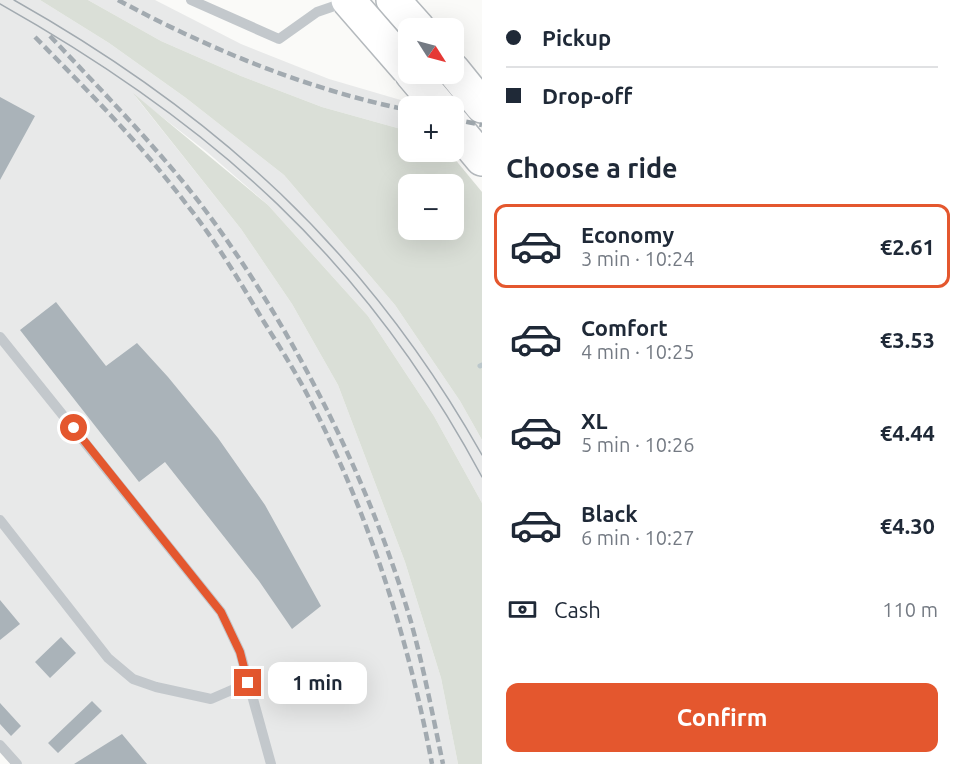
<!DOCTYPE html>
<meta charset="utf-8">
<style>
body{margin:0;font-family:Ubuntu,sans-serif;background:#f6f6f7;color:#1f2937;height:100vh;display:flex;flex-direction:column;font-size:22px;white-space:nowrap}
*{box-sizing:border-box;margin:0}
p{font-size:20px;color:#747a83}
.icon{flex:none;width:33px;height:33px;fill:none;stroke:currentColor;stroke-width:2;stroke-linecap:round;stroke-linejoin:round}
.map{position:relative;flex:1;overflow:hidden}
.panel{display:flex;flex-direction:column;background:#fff;width:480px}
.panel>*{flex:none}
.top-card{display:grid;align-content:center;height:132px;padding:0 24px;background:#fff}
.needle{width:39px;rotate:126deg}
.fabs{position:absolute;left:398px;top:18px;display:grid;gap:12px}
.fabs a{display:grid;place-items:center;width:66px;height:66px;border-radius:12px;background:#fff;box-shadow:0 6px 24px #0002;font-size:30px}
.end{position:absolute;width:27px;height:27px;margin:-14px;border:8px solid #e4572e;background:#fff;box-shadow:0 0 0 3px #fff}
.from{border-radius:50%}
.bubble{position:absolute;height:42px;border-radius:12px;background:#fff;box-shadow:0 6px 24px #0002;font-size:20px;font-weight:700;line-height:42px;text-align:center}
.top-card b{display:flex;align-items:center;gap:21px;height:57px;font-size:22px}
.top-card b+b{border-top:2px solid #e0e1e3}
.top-card i{width:15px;height:15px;background:#1f2937}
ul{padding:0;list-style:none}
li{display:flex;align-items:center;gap:18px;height:84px;margin:0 12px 9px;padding:0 12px;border:3px solid transparent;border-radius:12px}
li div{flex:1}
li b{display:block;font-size:22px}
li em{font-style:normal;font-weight:700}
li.on{border-color:#e4572e}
li>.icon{width:54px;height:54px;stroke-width:1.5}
h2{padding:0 24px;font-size:27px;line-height:72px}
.pay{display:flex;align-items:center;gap:15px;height:66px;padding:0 24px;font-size:22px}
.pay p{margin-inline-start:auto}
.button{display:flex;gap:12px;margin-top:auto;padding:12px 24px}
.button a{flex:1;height:69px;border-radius:12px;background:#e4572e;color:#fff;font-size:24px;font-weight:700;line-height:69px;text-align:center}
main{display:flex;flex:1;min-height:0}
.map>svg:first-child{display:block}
</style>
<main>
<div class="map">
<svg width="482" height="764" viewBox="0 0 482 764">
<rect width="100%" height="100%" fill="#fafaf8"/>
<path fill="#e8e9e9" d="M0,0h40l69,43 77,55 98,77 111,130 65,96 22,39v63l-48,-87 -66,-100 -100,-111 -61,-53 -72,-56 106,133 51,75 46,81 67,177 36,116 17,86h-447l-11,-13z
M88,0h67l86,44 88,35 75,22 5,5 -1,25 -86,-24 -81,-31 -80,-35z"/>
<path fill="#dadfd7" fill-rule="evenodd" d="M40,0h48l73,41 80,35 81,31 86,24v21h41l33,40v248l-22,-39 -65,-96 -111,-130 -98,-77 -77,-55zM408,184h45v46h-45z
M133,93l135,112 100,111 66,100 48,87v261h-24l-17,-86 -36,-116 -67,-177 -46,-81 -51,-75z"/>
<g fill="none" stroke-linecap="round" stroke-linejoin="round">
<path stroke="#bbc7cb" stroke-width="5" d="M480,366l2,-1"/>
</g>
<path fill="#aab3b9" d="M0,97l35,19 -35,64z
M56,302l50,64 31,-23 31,34 50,61 47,67 56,101 -29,23 -33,-48 -94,-119 -26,20 -119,-152z
M0,600l20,24 -20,16z
M61,637l15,16 -26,25 -15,-16z
M92,701l10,10 -44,42 -10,-10z
M0,703l21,23 -10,10 -11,-12z
M122,734l25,30h-73z"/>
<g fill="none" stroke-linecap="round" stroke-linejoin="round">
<g stroke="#b4b9bd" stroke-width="36">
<path id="highway" d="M393,0l25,28
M453,70l29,36
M412,74l27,32
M453,124l29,35"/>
</g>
<path stroke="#c3c8cc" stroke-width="10" d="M191,0l88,39 38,-27 29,-10
M0,337l221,275 19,40 31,112
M0,520l108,138 25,21 23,8 55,12 37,-16
M0,745l17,19"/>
<use href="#highway" stroke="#fff" stroke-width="33"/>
<path stroke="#a2aab0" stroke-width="1.5" d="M14,0c202,114 353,251 468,455
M0,4c213,120 366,256 482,473"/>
<path stroke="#a2aab0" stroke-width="4.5" stroke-dasharray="9 4.5" stroke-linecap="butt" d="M118,0c91,49 188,89 290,110
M50,36c50,53 101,105 146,162 92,120 173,279 215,424 13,47 22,95 32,142
M35,37c53,54 106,107 152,168 29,36 53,77 77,117 15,24 31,49 44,74 60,116 100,240 124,368
M453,119l29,6"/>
<g stroke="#b4b9bd" stroke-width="36" stroke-linecap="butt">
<path id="highway-bridge" d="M348,0l60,69"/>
</g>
<use href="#highway-bridge" stroke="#fff" stroke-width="33"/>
</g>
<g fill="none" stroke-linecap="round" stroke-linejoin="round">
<path stroke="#e4572e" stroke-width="8" d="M74,428l147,184 19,40 8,31"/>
</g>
</svg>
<div class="fabs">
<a><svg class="needle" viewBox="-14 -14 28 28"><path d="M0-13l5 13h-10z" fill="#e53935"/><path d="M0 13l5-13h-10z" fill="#747a83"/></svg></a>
<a>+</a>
<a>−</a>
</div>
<i class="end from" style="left:74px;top:428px"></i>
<i class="end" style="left:248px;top:683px"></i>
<div class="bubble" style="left:268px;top:662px;width:99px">1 min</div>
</div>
<section class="panel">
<div class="top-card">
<b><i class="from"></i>Pickup</b>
<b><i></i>Drop-off</b>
</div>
<h2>Choose a ride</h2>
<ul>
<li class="on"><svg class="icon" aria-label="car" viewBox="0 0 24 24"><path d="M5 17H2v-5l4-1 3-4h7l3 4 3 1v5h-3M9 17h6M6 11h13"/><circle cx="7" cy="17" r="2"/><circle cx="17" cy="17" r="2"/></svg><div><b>Economy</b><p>3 min · 10:24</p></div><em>€2.61</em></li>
<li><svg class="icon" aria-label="car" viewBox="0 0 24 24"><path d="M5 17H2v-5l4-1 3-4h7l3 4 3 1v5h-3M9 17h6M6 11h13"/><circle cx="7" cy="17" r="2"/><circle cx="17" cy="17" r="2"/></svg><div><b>Comfort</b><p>4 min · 10:25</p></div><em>€3.53</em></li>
<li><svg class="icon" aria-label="car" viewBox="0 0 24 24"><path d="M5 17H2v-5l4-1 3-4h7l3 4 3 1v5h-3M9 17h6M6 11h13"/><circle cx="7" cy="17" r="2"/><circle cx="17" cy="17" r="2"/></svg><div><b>XL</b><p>5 min · 10:26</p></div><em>€4.44</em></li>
<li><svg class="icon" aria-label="car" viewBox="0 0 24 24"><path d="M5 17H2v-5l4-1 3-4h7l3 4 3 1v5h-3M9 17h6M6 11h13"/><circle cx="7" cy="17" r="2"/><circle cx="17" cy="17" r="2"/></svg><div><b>Black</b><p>6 min · 10:27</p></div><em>€4.30</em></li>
</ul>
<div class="pay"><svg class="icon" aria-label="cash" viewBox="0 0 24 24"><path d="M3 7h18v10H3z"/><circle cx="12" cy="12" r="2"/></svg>Cash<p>110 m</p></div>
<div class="button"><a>Confirm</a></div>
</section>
</main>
